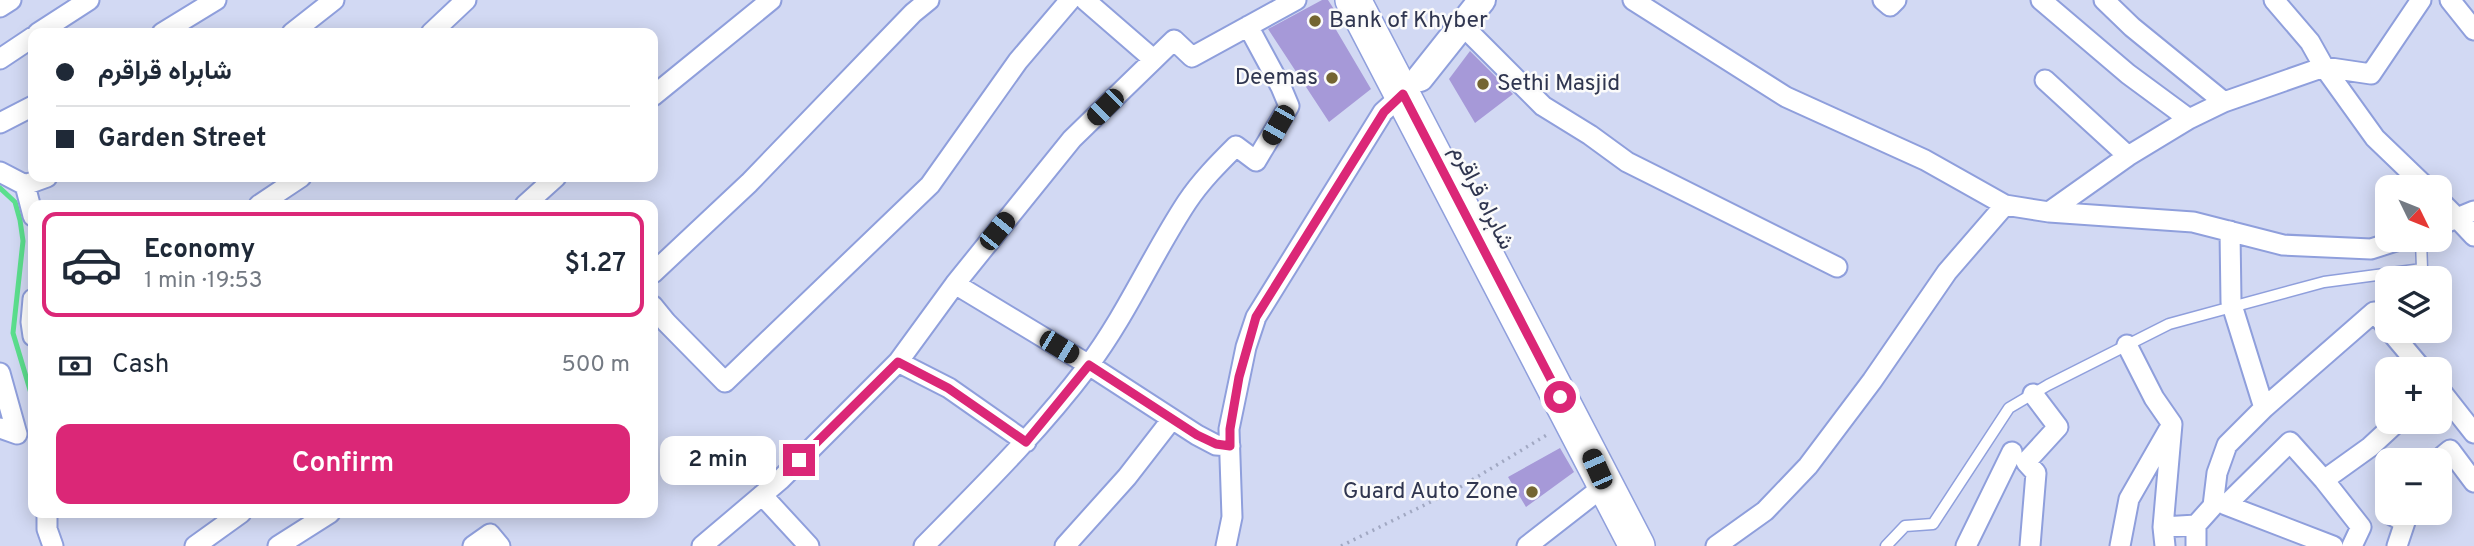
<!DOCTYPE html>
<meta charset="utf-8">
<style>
body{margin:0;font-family:Overpass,Vazirmatn,sans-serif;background:#f6f6f7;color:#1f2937;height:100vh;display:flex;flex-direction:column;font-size:26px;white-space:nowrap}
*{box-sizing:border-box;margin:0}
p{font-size:23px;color:#747a83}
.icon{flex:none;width:38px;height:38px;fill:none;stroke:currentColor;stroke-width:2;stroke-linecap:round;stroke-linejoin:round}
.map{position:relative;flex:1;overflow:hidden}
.sheet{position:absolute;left:28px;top:200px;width:630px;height:318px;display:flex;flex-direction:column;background:#fff;border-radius:14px;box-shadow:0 4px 18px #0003}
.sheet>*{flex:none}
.top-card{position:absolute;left:28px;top:28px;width:630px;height:154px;border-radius:14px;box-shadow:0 4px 18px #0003;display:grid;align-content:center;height:154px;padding:0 28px;background:#fff}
.needle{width:46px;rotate:133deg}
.tools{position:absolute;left:2375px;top:175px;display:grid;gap:14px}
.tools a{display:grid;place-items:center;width:77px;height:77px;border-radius:14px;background:#fff;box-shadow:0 4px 18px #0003;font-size:35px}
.end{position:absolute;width:32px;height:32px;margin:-16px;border:9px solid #db2777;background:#fff;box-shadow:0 0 0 4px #fff}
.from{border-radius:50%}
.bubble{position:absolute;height:49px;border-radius:14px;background:#fff;box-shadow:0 4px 18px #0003;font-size:23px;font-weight:600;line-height:49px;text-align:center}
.car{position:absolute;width:21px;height:42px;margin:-21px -10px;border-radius:9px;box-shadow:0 0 5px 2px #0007;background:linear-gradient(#222 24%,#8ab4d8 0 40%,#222 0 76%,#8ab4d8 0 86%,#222 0)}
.top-card b{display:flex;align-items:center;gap:24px;height:66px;font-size:26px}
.top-card b+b{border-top:2px solid #e0e1e3}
.top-card i{width:18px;height:18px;background:#1f2937}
ul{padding:12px 0 0;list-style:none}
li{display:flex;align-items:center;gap:21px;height:105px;margin:0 14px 10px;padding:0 14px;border:4px solid transparent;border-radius:14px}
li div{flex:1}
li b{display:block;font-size:26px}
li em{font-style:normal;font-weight:600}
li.on{border-color:#db2777}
li>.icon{width:63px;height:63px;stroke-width:1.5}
.pay{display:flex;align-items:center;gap:18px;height:77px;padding:0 28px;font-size:26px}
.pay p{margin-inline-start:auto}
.cta{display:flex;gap:14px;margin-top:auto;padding:14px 28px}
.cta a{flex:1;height:80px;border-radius:14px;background:#db2777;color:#fff;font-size:28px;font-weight:600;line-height:80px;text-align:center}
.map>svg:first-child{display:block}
</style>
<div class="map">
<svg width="2474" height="546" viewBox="0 0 2474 546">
<rect width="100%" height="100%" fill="#d2d9f3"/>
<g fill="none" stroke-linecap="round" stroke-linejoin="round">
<path stroke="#5bdf8d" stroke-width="5" d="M0,188l15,14 5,18 3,21 -10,92 20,67"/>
</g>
<path fill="#a699d8" d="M1322,0h6l11,17 4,7 -8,4 36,61 -42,33 -61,-93z
M1470,51l43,43 -38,29 -26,-44z
M1560,448l14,24 -48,35 -18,-30z"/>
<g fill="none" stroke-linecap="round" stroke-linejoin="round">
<g stroke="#8f9fdc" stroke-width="13">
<path id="lane" d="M1886,546l19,-20 28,-2 76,-116 39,-23 121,-61 155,-42 98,-13 -1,-29"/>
</g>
<g stroke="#8f9fdc" stroke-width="23">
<path id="street" d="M1085,0l68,59
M1633,0l153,97 139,63 80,45 44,7 144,10 90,23 88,4 28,-9
M1883,0l7,6 6,-6
M2041,0l87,74 61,45
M2104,0l28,27 92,75
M2274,0l36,42 14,25 51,71 51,49
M2450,0l24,30
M0,7l11,-7
M1463,26l80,80 47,29 37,27 210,105
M38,33l51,-33
M162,33l54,-33
M292,33l42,-33
M431,33l35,-33
M0,59l33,-22
M2045,80l83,76
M653,96l118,-96
M0,123l33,-17
M0,172l25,13 8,31
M25,185l22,-8
M2440,201l17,17 -17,7
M259,205l42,-28
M525,205l31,-28
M2474,211l-17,7 17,18
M2049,212l79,-56 61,-37 35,-17 100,-35 47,7 50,-74
M2230,231l1,71 33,106
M653,273l96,-90 164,-170 16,-13
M955,284l134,81 108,70 19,10 14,1
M33,299l-2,23 2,14
M653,306l13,16 59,60 205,-197 88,-124 52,-61
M2390,331l32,38
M2127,345l27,53 18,26 -9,103
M898,362l51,26 77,54
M0,373l17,61 -17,-6
M2440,390l34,43
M2438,460l12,-10 24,32
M2324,480l-34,-38 -64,63 107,41
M762,495l47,51
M47,513v16l6,17
M2388,513l17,9 -8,24
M2196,525v21
M195,546l46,-33
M278,546l52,-33
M473,546l17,-12 10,12
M702,546l78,-66 118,-118 57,-78 117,-145 102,-99 18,17 104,-57
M924,546c57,-58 115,-115 164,-180 39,-52 64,-111 99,-164 14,-21 31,-38 49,-56l20,15 33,-55 -8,-19 -33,-61
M1065,546l62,-69 45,-58
M1226,546l6,-29 -3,-88 17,-82 10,-30 127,-205 20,-18
M1527,546l77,-60
M1716,546l49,-35 43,-45 64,-85 75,-109 58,-67
M1966,546l46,-94
M2030,546l6,-73 -10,-11 32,-35 -25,-33
M2120,546l9,-47 39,-68
M2165,546l-2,-19 33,-2 17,-19 4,-33 10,-28 37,-37 110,-96 13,15
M2352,546l9,-19 -37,-47 46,-33 27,-25"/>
</g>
<g stroke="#8f9fdc" stroke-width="30">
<path id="secondary" d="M1420,78l62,-78"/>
</g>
<g stroke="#8f9fdc" stroke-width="38">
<path id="highway" d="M1353,0l284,546"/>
</g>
<path stroke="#a1a8c2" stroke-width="3.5" stroke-dasharray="2 5" stroke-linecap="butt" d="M1341,546l116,-57 93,-56"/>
<use href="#lane" stroke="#fff" stroke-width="10"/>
<use href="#street" stroke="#fff" stroke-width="19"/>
<use href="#secondary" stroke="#fff" stroke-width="26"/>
<use href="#highway" stroke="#fff" stroke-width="35"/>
</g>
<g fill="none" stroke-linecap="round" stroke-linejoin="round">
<path stroke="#db2777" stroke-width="9" d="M799,460l99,-98 50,26 78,54 63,-77 108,70 19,9 14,2v-17l9,-52 17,-60 128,-205 19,-18 157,303"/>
</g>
<g fill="#746532" stroke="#fbfbfb" stroke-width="2.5">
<circle cx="1315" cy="21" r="7"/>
<circle cx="1332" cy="78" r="7"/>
<circle cx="1483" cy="84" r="7"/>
<circle cx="1532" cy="492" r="7"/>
</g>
<g text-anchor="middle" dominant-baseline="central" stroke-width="5" stroke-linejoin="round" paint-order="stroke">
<g font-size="23" fill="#303650" stroke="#fbfbfb" text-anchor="start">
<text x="1329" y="21">Bank of Khyber</text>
<text x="1318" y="78" text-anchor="end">Deemas</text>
<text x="1497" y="84">Sethi Masjid</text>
<text x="1518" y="492" text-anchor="end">Guard Auto Zone</text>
</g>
<g font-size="23" fill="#303650" stroke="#fbfbfb">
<text transform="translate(1481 198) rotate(63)">شاہراہ قراقرم</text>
</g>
</g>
</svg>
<div class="tools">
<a><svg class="needle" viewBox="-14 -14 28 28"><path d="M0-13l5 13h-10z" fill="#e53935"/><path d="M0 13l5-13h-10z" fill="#747a83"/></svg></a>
<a><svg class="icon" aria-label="layers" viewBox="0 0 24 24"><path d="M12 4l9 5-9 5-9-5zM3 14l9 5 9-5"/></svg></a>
<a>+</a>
<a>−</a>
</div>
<i class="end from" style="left:1560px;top:397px"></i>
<i class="end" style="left:799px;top:460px"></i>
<div class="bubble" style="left:660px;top:436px;width:116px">2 min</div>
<i class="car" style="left:1105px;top:107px;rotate:225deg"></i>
<i class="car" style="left:1278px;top:125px;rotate:210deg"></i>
<i class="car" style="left:997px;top:231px;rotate:39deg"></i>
<i class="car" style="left:1059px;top:347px;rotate:121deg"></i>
<i class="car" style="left:1597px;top:469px;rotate:336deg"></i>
<div class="top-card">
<b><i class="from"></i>شاہراہ قراقرم</b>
<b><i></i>Garden Street</b>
</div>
<section class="sheet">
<ul>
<li class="on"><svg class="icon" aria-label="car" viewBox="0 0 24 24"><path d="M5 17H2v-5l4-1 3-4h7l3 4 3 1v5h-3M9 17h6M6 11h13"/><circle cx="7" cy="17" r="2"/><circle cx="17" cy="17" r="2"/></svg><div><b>Economy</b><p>1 min · 19:53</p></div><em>$1.27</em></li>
</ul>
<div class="pay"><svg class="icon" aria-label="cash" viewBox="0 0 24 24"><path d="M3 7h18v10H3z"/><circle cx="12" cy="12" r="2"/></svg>Cash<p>500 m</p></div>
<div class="cta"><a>Confirm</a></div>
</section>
</div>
